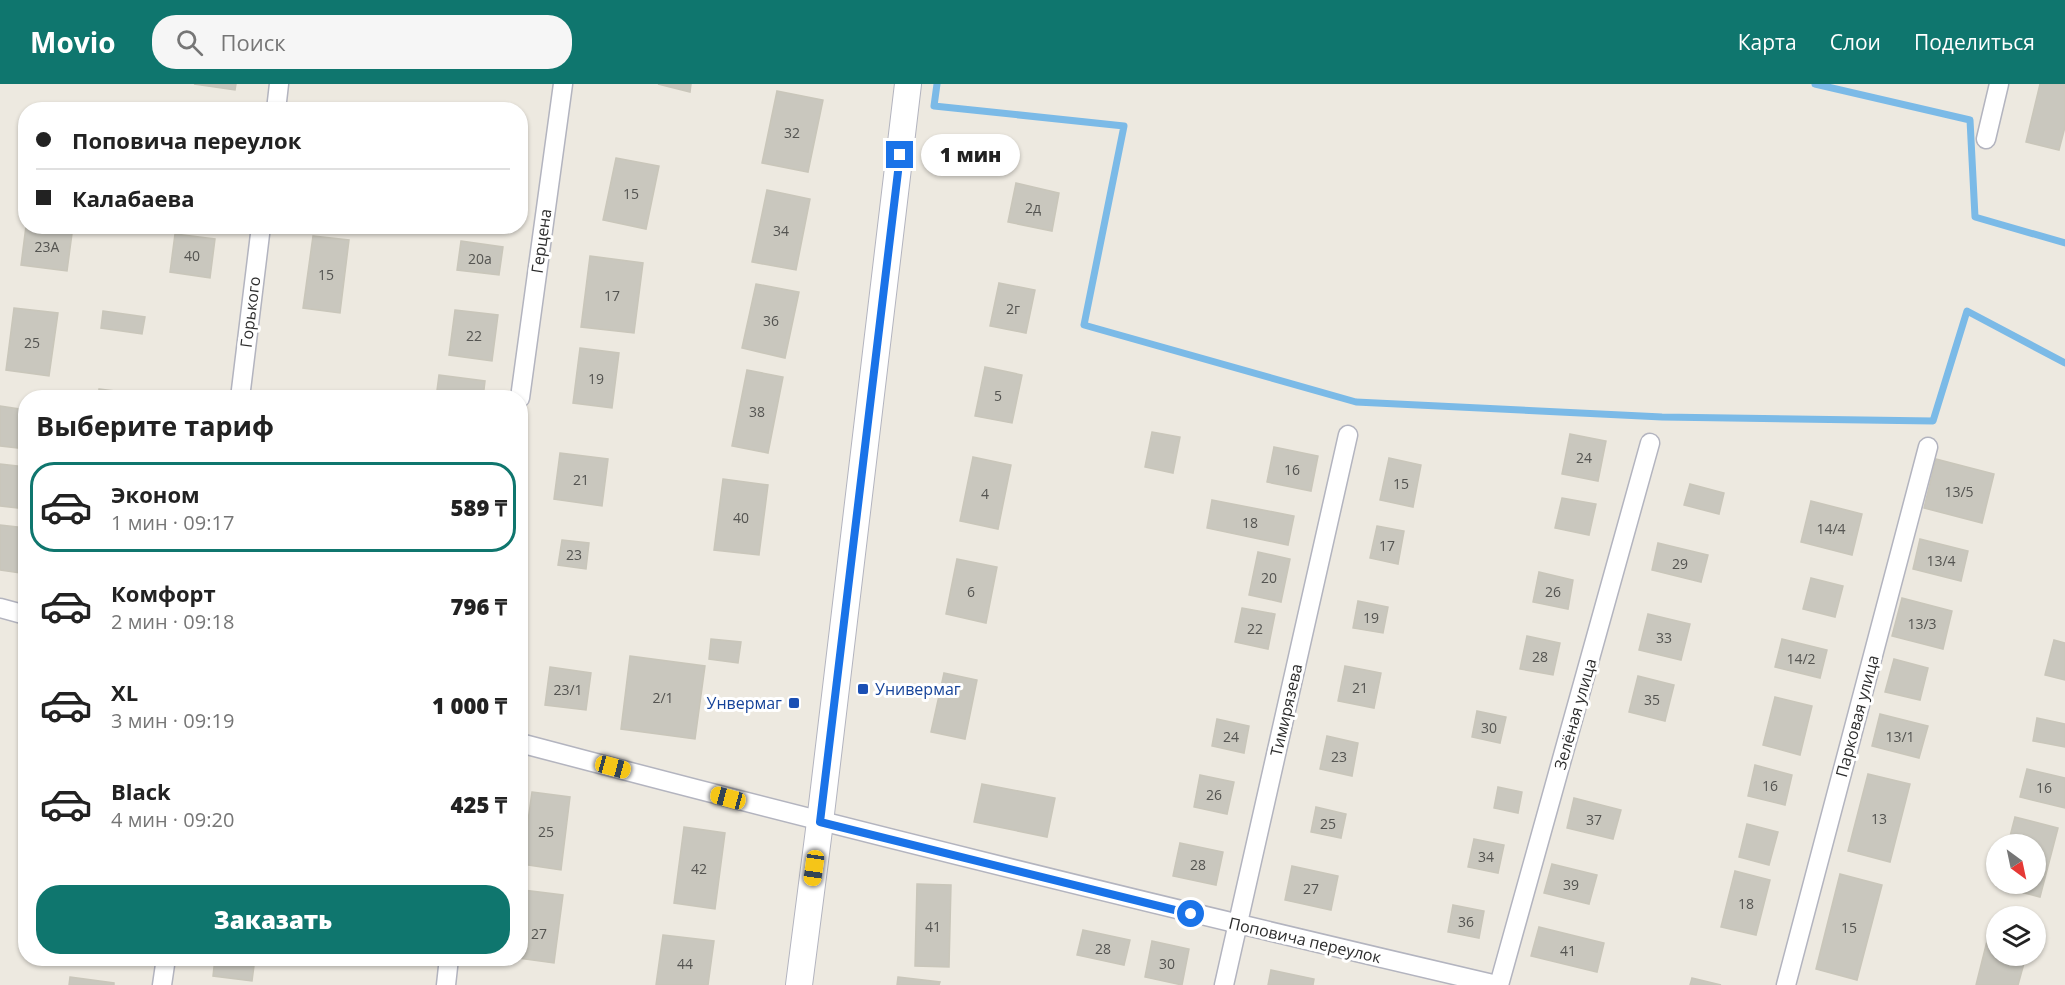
<!DOCTYPE html>
<html lang="ru">
<meta charset="utf-8">
<style>
body{margin:0;font-family:"Open Sans",sans-serif;background:#f6f6f6;color:#222;height:100vh;display:flex;flex-direction:column;font-size:22px;white-space:nowrap}
*{box-sizing:border-box;margin:0}
p{font-size:20px;color:#767676}
.icon{flex:none;width:33px;height:33px;fill:none;stroke:currentColor;stroke-width:2;stroke-linecap:round;stroke-linejoin:round}
.map{position:relative;flex:1;overflow:hidden}
.sheet{position:absolute;left:18px;top:306px;width:510px;height:576px;display:flex;flex-direction:column;background:#fff;border-radius:24px;box-shadow:0 2px 4px #0004}
.sheet>*{flex:none}
.banner{position:absolute;left:18px;top:18px;width:510px;height:132px;border-radius:24px;box-shadow:0 2px 4px #0004;display:grid;align-content:center;height:132px;padding:0 18px;background:#fff}
.needle{width:39px;rotate:147deg}
.buttons{position:absolute;left:1986px;top:750px;display:grid;gap:12px}
.buttons a{display:grid;place-items:center;width:60px;height:60px;border-radius:50%;background:#fff;box-shadow:0 2px 4px #0004;font-size:30px}
.end{position:absolute;width:27px;height:27px;margin:-14px;border:8px solid #1a73e8;background:#fff;box-shadow:0 0 0 3px #fff}
.from{border-radius:50%}
.bubble{position:absolute;height:42px;border-radius:21px;background:#fff;box-shadow:0 2px 4px #0004;font-size:20px;font-weight:800;line-height:42px;text-align:center}
.car{position:absolute;width:18px;height:36px;margin:-18px -9px;border-radius:8px;box-shadow:0 0 4px 2px #0007;background:linear-gradient(#f5c518 24%,#345 0 40%,#f5c518 0 76%,#345 0 86%,#f5c518 0)}
.banner b{display:flex;align-items:center;gap:21px;height:57px;font-size:22px}
.banner b+b{border-top:2px solid #e0e0e0}
.banner i{width:15px;height:15px;background:#222}
ul{padding:0;list-style:none}
li{display:flex;align-items:center;gap:18px;height:90px;margin:0 12px 9px;padding:0 6px;border:3px solid transparent;border-radius:24px}
li div{flex:1}
li b{display:block;font-size:22px}
li em{font-style:normal;font-weight:800}
li.selected{border-color:#0f766e}
li>.icon{width:54px;height:54px;stroke-width:1.5}
h2{padding:0 18px;font-size:27px;line-height:72px}
.cta{display:flex;gap:12px;margin-top:auto;padding:12px 18px}
.cta a{flex:1;height:69px;border-radius:24px;background:#0f766e;color:#fff;font-size:24px;font-weight:800;line-height:69px;text-align:center}
header{display:flex;align-items:center;gap:36px;box-sizing:border-box;height:84px;padding:0 30px;background:#0f766e;color:#fff}
header strong{font-size:28px}
nav{display:flex;gap:33px;margin-inline-start:auto;font-size:21px}
.search{width:420px;height:54px;background:#f6f6f6;display:flex;align-items:center;gap:15px;box-sizing:border-box;padding:0 21px;border-radius:24px;color:#767676;font-size:22px}
.map>svg:first-child{display:block}
</style>
<header>
<strong>Movio</strong>
<div class="search"><svg class="icon" aria-label="search" viewBox="0 0 24 24"><circle cx="10" cy="10" r="6"/><path d="M15 15l6 6"/></svg>Поиск</div>
<nav><a>Карта</a><a>Слои</a><a>Поделиться</a></nav>
</header>
<div class="map">
<svg width="2065" height="901" viewBox="0 0 2065 901">
<rect width="100%" height="100%" fill="#ede9e0"/>
<g fill="none" stroke-linecap="round" stroke-linejoin="round">
<path stroke="#7bbae7" stroke-width="7" d="M937,0l-3,22 190,20 -40,199 272,77 306,15 271,4 34,-110 98,52
M1815,0l155,36 5,97 90,26"/>
</g>
<path fill="#c9c7be" stroke="#c9c6ba" stroke-width="1.5" d="M194,0h42l-1,6z
M658,0h33l-1,8z
M2040,0h25v43l-6,23 -33,-8z
M777,7l46,9 -15,72 -46,-9z
M616,74l43,8 -13,63 -43,-9z
M1016,99l43,10 -7,38 -44,-9z
M767,106l43,9 -14,71 -44,-8z
M26,142h47l-6,45 -46,-6z
M175,150l40,5 -5,39 -40,-6z
M313,152l36,4 -9,73 -37,-5z
M461,157l42,6 -4,28 -42,-5z
M590,172l53,7 -9,70 -53,-6z
M999,199l36,7 -9,43 -36,-7z
M756,200l43,8 -14,66 -43,-10z
M14,224l44,5 -9,63 -43,-6z
M455,226l43,5 -6,46 -43,-6z
M103,227l42,6 -3,17 -41,-6z
M580,264l39,5 -7,55 -39,-5z
M985,283l37,8 -10,48 -37,-7z
M747,286l36,7 -15,76 -36,-7z
M439,291l46,6 -2,17h-47z
M99,305l32,4 -1,5h-32z
M0,322l26,4v39l-26,-3z
M1152,348l28,5 -7,36 -28,-6z
M1570,350l36,7 -8,40 -36,-7z
M1274,363l44,9 -7,35 -44,-9z
M560,369l48,6 -6,47 -48,-7z
M973,373l38,8 -13,64 -38,-8z
M1389,374l32,7 -8,42 -33,-7z
M1936,375l58,15 -12,49 -58,-15z
M0,380l26,3v42l-26,-3z
M723,395l45,6 -9,70 -45,-5z
M1690,400l34,9 -5,21 -35,-9z
M1562,414l34,6 -7,31 -34,-7z
M1212,416l82,16 -6,29 -81,-17z
M1811,417l51,13 -10,41 -51,-13z
M0,441l26,3 -6,45 -20,-3z
M1377,442l27,5 -6,33 -28,-6z
M1920,455l48,12 -7,30 -48,-12z
M562,456l27,3 -3,26 -28,-4z
M1658,459l50,12 -7,27 -49,-12z
M1258,468l32,7 -9,43 -32,-7z
M957,475l40,8 -11,56 -40,-9z
M1539,488l34,8 -5,29 -35,-7z
M1811,494l32,8 -8,31 -32,-8z
M1902,514l50,13 -9,38 -51,-13z
M1358,517l30,6 -5,26 -30,-5z
M1242,524l33,6 -7,35 -33,-7z
M1648,530l42,10 -9,36 -42,-10z
M1527,552l33,7 -7,32 -33,-6z
M711,555l30,3 -3,21 -29,-4z
M1782,555l45,11 -7,28 -45,-11z
M2054,556l11,3v37l-20,-5z
M630,572l75,10 -10,73 -74,-10z
M1894,575l34,9 -8,32 -35,-8z
M1345,582l36,7 -7,35 -36,-7z
M550,583l41,6 -5,37 -41,-5z
M944,589l33,7 -12,59 -34,-7z
M1638,592l36,9 -9,36 -36,-9z
M1775,613l37,9 -12,49 -37,-10z
M1477,627l29,6 -6,26 -28,-6z
M1880,630l48,12 -9,32 -47,-12z
M2037,634l28,6v23l-32,-6z
M1217,635l32,7 -5,27 -32,-7z
M1327,652l31,7 -6,33 -32,-7z
M1755,681l37,10 -7,30 -37,-9z
M2027,685l38,9v30l-45,-11z
M1868,690l42,10 -20,78 -42,-11z
M1200,691l34,7 -7,32 -33,-7z
M982,700l73,14 -8,39 -73,-15z
M1498,703l24,5 -4,21 -24,-5z
M532,708l38,5 -9,73 -39,-6z
M1574,714l47,12 -8,29 -46,-11z
M1316,723l30,7 -5,24 -30,-6z
M2015,733l43,11 -18,69 -43,-11 1,-2h38v-40h-28z
M1747,740l31,8 -9,33 -30,-8z
M684,743l41,6 -10,76 -41,-6z
M1474,755l30,6 -6,28 -30,-6z
M1180,759l43,9 -7,33 -43,-9z
M1552,780l45,11 -8,29 -45,-11z
M1292,782l46,10 -7,34 -46,-10z
M1735,787l35,9 -14,55 -35,-8z
M1840,790l42,11 -25,95 -41,-11z
M917,800l34,1 -2,82 -34,-1z
M523,806l40,5 -9,68 -36,-5h2v-51z
M1453,821l31,6 -5,27 -31,-6z
M1539,843l65,16 -7,29 -66,-16z
M1990,845l6,1v26h30l-8,29h-42z
M1083,846l47,10 -6,25 -47,-10z
M663,851l51,6 -6,44h-52z
M1152,857l37,8 -7,36 -37,-8z
M215,874h40l-3,23 -39,-5z
M1271,886l43,9 -1,6h-45z
M70,893l44,6v2h-45z
M898,893l42,5 -1,3h-42z
M1692,894l29,7h-31z"/>
<g fill="none" stroke-linecap="round" stroke-linejoin="round">
<g stroke="#b3b4bf" stroke-width="21">
<path id="street" d="M276,26l3,-26
M1986,55l13,-55
M240,314l21,-172
M520,314l43,-314
M0,524l26,7
M520,659c325,86 651,166 977,242
M162,901l4,-27
M446,901l3,-27
M1224,901l124,-550
M1499,901l151,-542
M1786,901l142,-538"/>
</g>
<g stroke="#b3b4bf" stroke-width="28">
<path id="secondary" d="M799,901l21,-163 88,-738"/>
</g>
<use href="#street" stroke="#fff" stroke-width="18"/>
<use href="#secondary" stroke="#fff" stroke-width="26"/>
</g>
<g fill="none" stroke-linecap="round" stroke-linejoin="round">
<path stroke="#1a73e8" stroke-width="8" d="M900,71l-80,667 371,92"/>
</g>
<g fill="#1a4fb4" stroke="#fff" stroke-width="2">
<rect x="857" y="599" width="12" height="12" rx="3"/>
<rect x="788" y="613" width="12" height="12" rx="3"/>
</g>
<g text-anchor="middle" dominant-baseline="central" stroke-width="6" stroke-linejoin="round" paint-order="stroke">
<g font-size="14" fill="#545451">
<text x="792" y="48">32</text>
<text x="631" y="109">15</text>
<text x="1033" y="123">2д</text>
<text x="781" y="146">34</text>
<text x="47" y="162">23А</text>
<text x="192" y="171">40</text>
<text x="480" y="174">20а</text>
<text x="326" y="190">15</text>
<text x="612" y="211">17</text>
<text x="1013" y="224">2г</text>
<text x="771" y="236">36</text>
<text x="474" y="251">22</text>
<text x="32" y="258">25</text>
<text x="596" y="294">19</text>
<text x="998" y="311">5</text>
<text x="757" y="327">38</text>
<text x="1584" y="373">24</text>
<text x="1292" y="385">16</text>
<text x="581" y="395">21</text>
<text x="1401" y="399">15</text>
<text x="1959" y="407">13/5</text>
<text x="985" y="409">4</text>
<text x="741" y="433">40</text>
<text x="1250" y="438">18</text>
<text x="1831" y="444">14/4</text>
<text x="1387" y="461">17</text>
<text x="574" y="470">23</text>
<text x="1941" y="476">13/4</text>
<text x="1680" y="479">29</text>
<text x="1269" y="493">20</text>
<text x="971" y="507">6</text>
<text x="1553" y="507">26</text>
<text x="1371" y="533">19</text>
<text x="1922" y="539">13/3</text>
<text x="1255" y="544">22</text>
<text x="1664" y="553">33</text>
<text x="1540" y="572">28</text>
<text x="1801" y="574">14/2</text>
<text x="1360" y="603">21</text>
<text x="568" y="605">23/1</text>
<text x="663" y="613">2/1</text>
<text x="1652" y="615">35</text>
<text x="1489" y="643">30</text>
<text x="1231" y="652">24</text>
<text x="1900" y="652">13/1</text>
<text x="1339" y="672">23</text>
<text x="1770" y="701">16</text>
<text x="2044" y="703">16</text>
<text x="1214" y="710">26</text>
<text x="1879" y="734">13</text>
<text x="1594" y="735">37</text>
<text x="1328" y="739">25</text>
<text x="546" y="747">25</text>
<text x="1486" y="772">34</text>
<text x="1198" y="780">28</text>
<text x="699" y="784">42</text>
<text x="1571" y="800">39</text>
<text x="1311" y="804">27</text>
<text x="1746" y="819">18</text>
<text x="1466" y="837">36</text>
<text x="933" y="842">41</text>
<text x="1849" y="843">15</text>
<text x="539" y="849">27</text>
<text x="1103" y="864">28</text>
<text x="1568" y="866">41</text>
<text x="685" y="879">44</text>
<text x="1167" y="879">30</text>
</g>
<g font-size="16" fill="#2d2d2d" stroke="#fff">
<text transform="translate(541 157) rotate(-82)">Герцена</text>
<text transform="translate(250 228) rotate(-83)">Горького</text>
<text transform="translate(1286 626) rotate(-77)">Тимирязева</text>
<text transform="translate(1575 630) rotate(-74)">Зелёная улица</text>
<text transform="translate(1857 632) rotate(-75)">Парковая улица</text>
<text transform="translate(1305 856) rotate(13)">Поповича переулок</text>
</g>
<g font-size="16" fill="#164399" stroke="#fff" text-anchor="start">
<text x="875" y="605">Универмаг</text>
<text x="782" y="619" text-anchor="end">Унвермаг</text>
</g>
</g>
</svg>
<div class="buttons">
<a><svg class="needle" viewBox="-14 -14 28 28"><path d="M0-13l5 13h-10z" fill="#e53935"/><path d="M0 13l5-13h-10z" fill="#767676"/></svg></a>
<a><svg class="icon" aria-label="layers" viewBox="0 0 24 24"><path d="M12 4l9 5-9 5-9-5zM3 14l9 5 9-5"/></svg></a>
</div>
<i class="end from" style="left:1191px;top:830px"></i>
<i class="end" style="left:900px;top:71px"></i>
<div class="bubble" style="left:921px;top:50px;width:99px">1 мин</div>
<i class="car" style="left:613px;top:683px;rotate:105deg"></i>
<i class="car" style="left:728px;top:714px;rotate:285deg"></i>
<i class="car" style="left:814px;top:784px;rotate:188deg"></i>
<div class="banner">
<b><i class="from"></i>Поповича переулок</b>
<b><i></i>Калабаева</b>
</div>
<section class="sheet">
<h2>Выберите тариф</h2>
<ul>
<li class="selected"><svg class="icon" aria-label="car" viewBox="0 0 24 24"><path d="M5 17H2v-5l4-1 3-4h7l3 4 3 1v5h-3M9 17h6M6 11h13"/><circle cx="7" cy="17" r="2"/><circle cx="17" cy="17" r="2"/></svg><div><b>Эконом</b><p>1 мин · 09:17</p></div><em>589 ₸</em></li>
<li><svg class="icon" aria-label="car" viewBox="0 0 24 24"><path d="M5 17H2v-5l4-1 3-4h7l3 4 3 1v5h-3M9 17h6M6 11h13"/><circle cx="7" cy="17" r="2"/><circle cx="17" cy="17" r="2"/></svg><div><b>Комфорт</b><p>2 мин · 09:18</p></div><em>796 ₸</em></li>
<li><svg class="icon" aria-label="car" viewBox="0 0 24 24"><path d="M5 17H2v-5l4-1 3-4h7l3 4 3 1v5h-3M9 17h6M6 11h13"/><circle cx="7" cy="17" r="2"/><circle cx="17" cy="17" r="2"/></svg><div><b>XL</b><p>3 мин · 09:19</p></div><em>1 000 ₸</em></li>
<li><svg class="icon" aria-label="car" viewBox="0 0 24 24"><path d="M5 17H2v-5l4-1 3-4h7l3 4 3 1v5h-3M9 17h6M6 11h13"/><circle cx="7" cy="17" r="2"/><circle cx="17" cy="17" r="2"/></svg><div><b>Black</b><p>4 мин · 09:20</p></div><em>425 ₸</em></li>
</ul>
<div class="cta"><a>Заказать</a></div>
</section>
</div>
